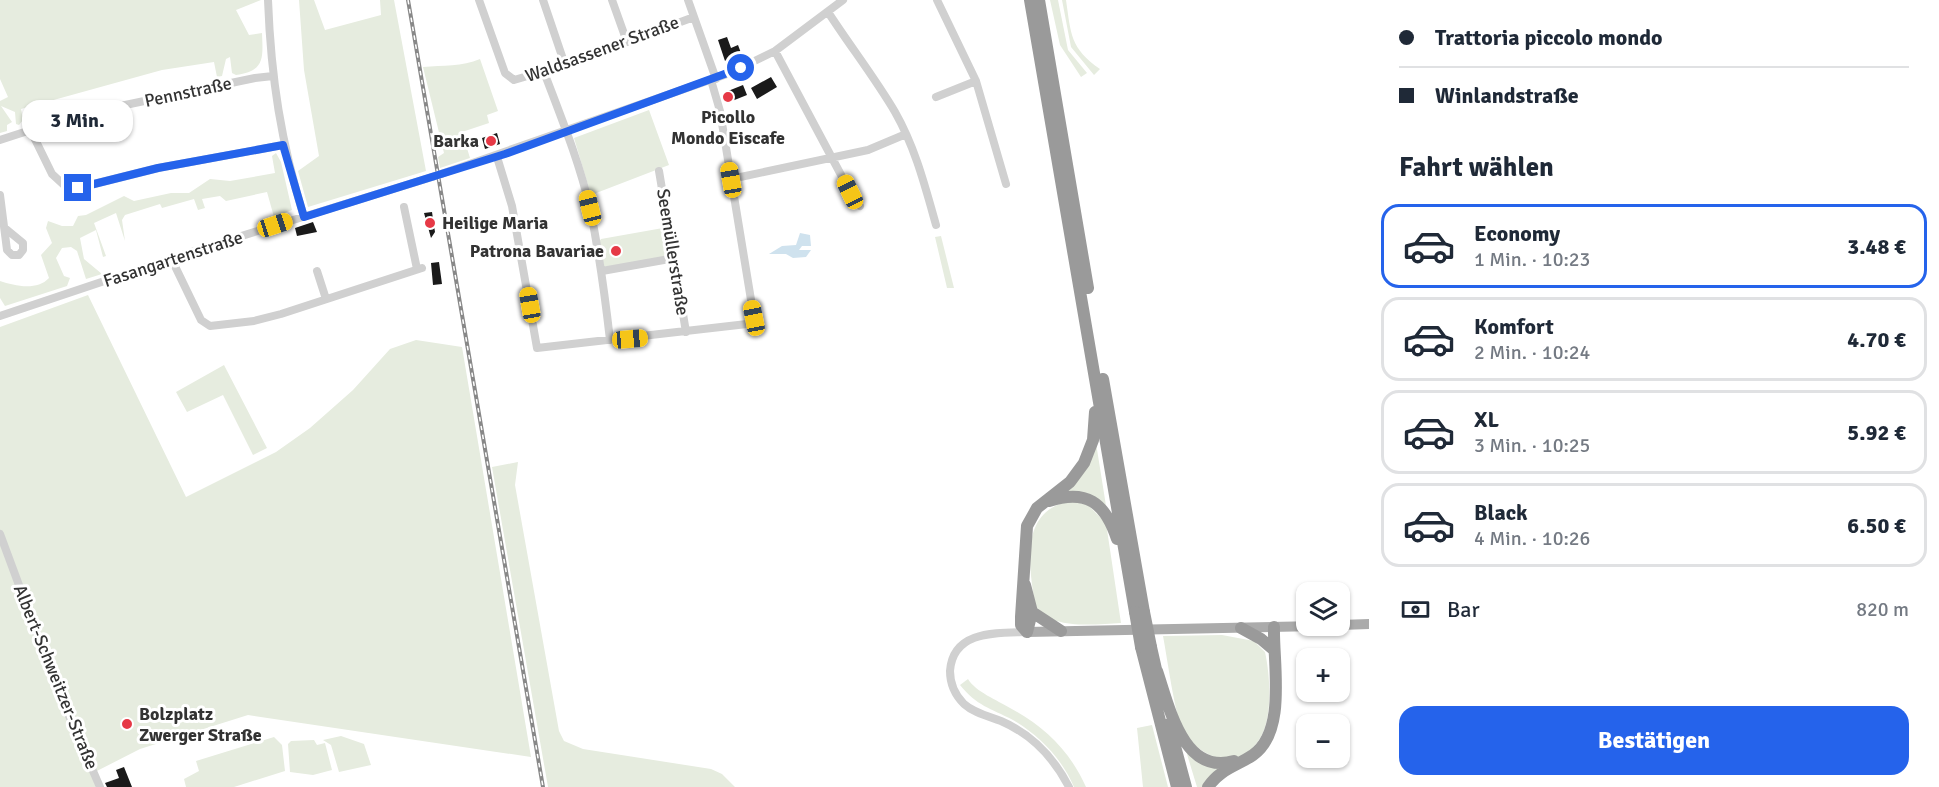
<!DOCTYPE html>
<html lang="de">
<meta charset="utf-8">
<style>
body{margin:0;font-family:Signika,sans-serif;background:#f6f6f7;color:#1f2937;height:100vh;display:flex;flex-direction:column;font-size:22px;white-space:nowrap}
*{box-sizing:border-box;margin:0}
p{font-size:20px;color:#747a83}
.icon{flex:none;width:33px;height:33px;fill:none;stroke:currentColor;stroke-width:2;stroke-linecap:round;stroke-linejoin:round}
.map{position:relative;flex:1;overflow:hidden}
.panel{display:flex;flex-direction:column;background:#fff;width:570px}
.panel>*{flex:none}
.guide{display:grid;align-content:center;height:132px;padding:0 30px;background:#fff}
.fabs{position:absolute;left:1296px;top:582px;display:grid;gap:12px}
.fabs a{display:grid;place-items:center;width:54px;height:54px;border-radius:12px;background:#fff;box-shadow:0 2px 4px #0004;font-size:30px}
.end{position:absolute;width:27px;height:27px;margin:-14px;border:8px solid #2563eb;background:#fff;box-shadow:0 0 0 3px #fff}
.from{border-radius:50%}
.bubble{position:absolute;height:42px;border-radius:18px;background:#fff;box-shadow:0 2px 4px #0004;font-size:20px;font-weight:700;line-height:42px;text-align:center}
.car{position:absolute;width:18px;height:36px;margin:-18px -9px;border-radius:8px;box-shadow:0 0 4px 2px #0007;background:linear-gradient(#f5c518 24%,#345 0 40%,#f5c518 0 76%,#345 0 86%,#f5c518 0)}
.guide b{display:flex;align-items:center;gap:21px;height:57px;font-size:22px}
.guide b+b{border-top:2px solid #e0e1e3}
.guide i{width:15px;height:15px;background:#1f2937}
ul{padding:0;list-style:none}
li{display:flex;align-items:center;gap:18px;height:84px;margin:0 12px 9px;padding:0 18px;border:3px solid #e0e1e3;border-radius:18px}
li div{flex:1}
li b{display:block;font-size:22px}
li em{font-style:normal;font-weight:700}
li.active{border-color:#2563eb}
li>.icon{width:54px;height:54px;stroke-width:1.5}
h2{padding:0 30px;font-size:27px;line-height:72px}
.pay{display:flex;align-items:center;gap:15px;height:66px;padding:0 30px;font-size:22px}
.pay p{margin-inline-start:auto}
.button{display:flex;gap:12px;margin-top:auto;padding:12px 30px}
.button a{flex:1;height:69px;border-radius:18px;background:#2563eb;color:#fff;font-size:24px;font-weight:700;line-height:69px;text-align:center}
main{display:flex;flex:1;min-height:0}
.map>svg:first-child{display:block}
</style>
<main>
<div class="map">
<svg width="1369" height="787" viewBox="0 0 1369 787">
<rect width="100%" height="100%" fill="#fff"/>
<path fill="#e6ecdf" d="M0,0h261l-25,10 13,25 13,-2c1,25 3,38 -26,42l-4,-2 -2,-16 -4,2 -4,17 -5,1 -3,-15 -52,8 -141,39 2,11 -4,5 -3,-1 -1,-12 -14,-6 11,16 -5,3v6l-7,2v-32l8,-4 -8,-18z
M299,0h15l11,30 56,-15 -1,-15h14l32,171 -118,36 -10,-36 21,-15 -15,-86z
M1050,0h8l10,50 19,23 -6,4 -21,-32z
M1062,0h4c5,34 4,48 34,69l-6,6 -23,-28z
M480,59l18,52 -11,4 2,8 -27,9 8,26 -30,10 -2,-11 6,-4 -21,-86c20,-2 39,0 57,-8z
M649,110l20,55 -78,30 -17,-57z
M276,153l5,9 11,48 -18,7 -7,-25 -41,9 -6,-5 -18,3 3,9 -7,2 -4,-11 -32,9 -2,-4 -35,11 -3,5 3,21 -9,-28 -22,10 12,33 -3,1 -7,-27 -16,8 4,21 18,15 -16,5 -9,-28 -6,-4 -9,1 -6,10 8,18 6,2 -3,8 -62,20 -5,-8v-17c15,5 37,10 49,-3l-8,-23 11,-12 -6,-15 2,-7 14,5h11l5,-10 8,-1 38,-19 10,5 37,-8h18l21,-14 20,2 45,-8 -3,-17z
M663,228l5,3 2,26 -66,10 -5,-25 2,-3z
M941,236l13,52h-7l-12,-51z
M88,295l98,202 90,-45 34,-24 43,-38 37,-41 26,-9 46,7 69,410 -283,-42 -108,34 -49,25 5,13h-96v-460z
M224,365l43,83 -14,7 -30,-60 -36,17 -11,-20z
M1096,443l11,69 -48,-19z
M518,462l-3,23 44,246 5,10 19,8 128,20 11,5 13,13h-187l-56,-320z
M1072,501l16,4 18,18 15,100c-25,1 -71,8 -86,-18 -6,-40 -16,-96 37,-104z
M1222,635l32,6 11,11c5,23 7,56 -1,78 -17,42 -60,35 -81,0 -8,-13 -16,-74 -20,-94z
M968,679c8,13 29,21 42,29 34,18 60,43 76,79h-12c-12,-28 -34,-51 -61,-67 -23,-12 -36,-14 -53,-35z
M1152,725l16,62h-25l-6,-59z
M341,736l23,8 7,21 -32,7 -8,-27 -8,-5z
M274,737l8,8 3,26 -51,16h-48l-2,-8 15,-8 -3,-10z
M314,740l3,5 8,-2 7,27 -19,5 -23,-3 -2,-28 3,-3z
M1186,751l37,16 -18,20h-8z"/>
<path fill="#cfe2ee" d="M800,233l10,2 1,11h-9l-3,4h12l-5,7 -13,1 -7,-4h-17l13,-8 14,-1z"/>
<path fill="#1a1a1a" d="M727,37l4,11 7,-3 3,8 -16,8 -7,-21z
M771,77l6,10 -20,12 -6,-11z
M743,85l4,10 -20,8 -4,-10z
M497,133l3,11 -15,5 -3,-11z
M432,212l3,20 -4,6 -7,-25z
M313,222l4,10 -20,4 -2,-8z
M439,262l3,22 -9,1 -2,-22z
M124,767l8,20h-25l-2,-4 14,-5 -3,-8z"/>
<g fill="none" stroke-linecap="round" stroke-linejoin="round">
<path stroke="#d0d0d0" stroke-width="8" d="M268,0c3,78 13,143 36,217
M479,0l26,73 9,7 51,-15 129,-48
M543,0l22,65
M612,0l15,42
M688,0l28,79
M937,0l39,81 30,103
M828,12c22,34 47,66 67,100 20,35 30,74 41,113
M775,51l81,152 4,3
M544,72c17,45 35,89 46,136 9,44 15,88 20,132
M936,97l40,-16
M30,129l22,45 12,11 14,3 80,-20 125,-23
M0,140l77,-25 178,-37 18,-2
M497,157l15,49 25,142 210,-24 7,-6 -34,-207 -9,-31
M659,171l27,161
M441,174l289,-101 45,-22 68,-51
M731,179l137,-29 38,-16
M0,195l7,55 5,5h7l4,-5v-7l-17,-14
M404,207l13,62
M172,260l29,60 9,6 44,-5 27,-7 141,-46
M317,271l9,28
M602,271l73,-13
M0,316l206,-69 226,-70
M0,534l59,159 41,94
M1027,632c-30,1 -74,-2 -77,39 0,12 5,24 14,33 10,9 24,12 37,17 30,13 53,37 68,66"/>
<path stroke="#ababab" stroke-width="10" d="M1340,625l29,-1
M1027,632l292,-6"/>
<path stroke="#9a9a9a" stroke-width="12" d="M1030,0l105,612
M1039,0l49,288
M1103,379l41,233
M1049,501c37,-12 56,1 68,38
M1025,585l7,27 -5,20 -6,-7v-8l6,-91 10,-18 33,-26 14,-19 9,-23 2,-28
M1032,612l29,19
M1241,628l20,11 13,11
M1141,647l36,140
M1151,647l7,31
M1157,671c12,35 26,105 77,90
M1169,724l17,63
M1208,787c12,-18 29,-21 45,-32 34,-24 20,-91 21,-128"/>
<g stroke="#888" stroke-width="4">
<path id="rail" d="M408,0l135,787"/>
</g>
<use href="#rail" stroke="#fff" stroke-width="1.5" stroke-dasharray="4.5" stroke-linecap="butt"/>
<path stroke="#d0d0d0" stroke-width="8" d="M432,177l9,-3"/>
<path stroke="#9a9a9a" stroke-width="12" d="M1135,612l6,35
M1144,612l7,35"/>
</g>
<g fill="none" stroke-linecap="round" stroke-linejoin="round">
<path stroke="#2563eb" stroke-width="8" d="M78,188l80,-20 125,-23 21,72 201,-63 236,-86"/>
</g>
<g fill="#e63946" stroke="#fff" stroke-width="2">
<circle cx="728" cy="97" r="6"/>
<circle cx="491" cy="141" r="6"/>
<circle cx="430" cy="223" r="6"/>
<circle cx="616" cy="251" r="6"/>
<circle cx="127" cy="724" r="6"/>
</g>
<g text-anchor="middle" dominant-baseline="central" stroke-width="6" stroke-linejoin="round" paint-order="stroke">
<g font-size="18" fill="#333" stroke="#fff">
<text transform="translate(602 49) rotate(-20)">Waldsassener Straße</text>
<text transform="translate(188 92) rotate(-12)">Pennstraße</text>
<text transform="translate(673 252) rotate(81)">Seemüllerstraße</text>
<text transform="translate(173 259) rotate(-18)">Fasangartenstraße</text>
<text transform="translate(56 677) rotate(68)">Albert-Schweitzer-Straße</text>
</g>
<g font-size="18" font-weight="bold" fill="#333" stroke="#fff" text-anchor="end">
<text x="728" y="117" text-anchor="middle">Picollo<tspan x="728" dy="21">Mondo Eiscafe</tspan></text>
<text x="479" y="141">Barka</text>
<text x="442" y="223" text-anchor="start">Heilige Maria</text>
<text x="604" y="251">Patrona Bavariae</text>
<text x="139" y="714" text-anchor="start">Bolzplatz<tspan x="139" dy="21">Zwerger Straße</tspan></text>
</g>
</g>
</svg>
<div class="fabs">
<a><svg class="icon" aria-label="layers" viewBox="0 0 24 24"><path d="M12 4l9 5-9 5-9-5zM3 14l9 5 9-5"/></svg></a>
<a>+</a>
<a>−</a>
</div>
<i class="end from" style="left:741px;top:68px"></i>
<i class="end" style="left:78px;top:188px"></i>
<div class="bubble" style="left:22px;top:100px;width:111px">3 Min.</div>
<i class="car" style="left:731px;top:180px;rotate:350deg"></i>
<i class="car" style="left:850px;top:192px;rotate:334deg"></i>
<i class="car" style="left:590px;top:208px;rotate:346deg"></i>
<i class="car" style="left:275px;top:225px;rotate:72deg"></i>
<i class="car" style="left:530px;top:305px;rotate:350deg"></i>
<i class="car" style="left:754px;top:318px;rotate:349deg"></i>
<i class="car" style="left:630px;top:339px;rotate:85deg"></i>
</div>
<section class="panel">
<div class="guide">
<b><i class="from"></i>Trattoria piccolo mondo</b>
<b><i></i>Winlandstraße</b>
</div>
<h2>Fahrt wählen</h2>
<ul>
<li class="active"><svg class="icon" aria-label="car" viewBox="0 0 24 24"><path d="M5 17H2v-5l4-1 3-4h7l3 4 3 1v5h-3M9 17h6M6 11h13"/><circle cx="7" cy="17" r="2"/><circle cx="17" cy="17" r="2"/></svg><div><b>Economy</b><p>1 Min. · 10:23</p></div><em>3.48 €</em></li>
<li><svg class="icon" aria-label="car" viewBox="0 0 24 24"><path d="M5 17H2v-5l4-1 3-4h7l3 4 3 1v5h-3M9 17h6M6 11h13"/><circle cx="7" cy="17" r="2"/><circle cx="17" cy="17" r="2"/></svg><div><b>Komfort</b><p>2 Min. · 10:24</p></div><em>4.70 €</em></li>
<li><svg class="icon" aria-label="car" viewBox="0 0 24 24"><path d="M5 17H2v-5l4-1 3-4h7l3 4 3 1v5h-3M9 17h6M6 11h13"/><circle cx="7" cy="17" r="2"/><circle cx="17" cy="17" r="2"/></svg><div><b>XL</b><p>3 Min. · 10:25</p></div><em>5.92 €</em></li>
<li><svg class="icon" aria-label="car" viewBox="0 0 24 24"><path d="M5 17H2v-5l4-1 3-4h7l3 4 3 1v5h-3M9 17h6M6 11h13"/><circle cx="7" cy="17" r="2"/><circle cx="17" cy="17" r="2"/></svg><div><b>Black</b><p>4 Min. · 10:26</p></div><em>6.50 €</em></li>
</ul>
<div class="pay"><svg class="icon" aria-label="cash" viewBox="0 0 24 24"><path d="M3 7h18v10H3z"/><circle cx="12" cy="12" r="2"/></svg>Bar<p>820 m</p></div>
<div class="button"><a>Bestätigen</a></div>
</section>
</main>
